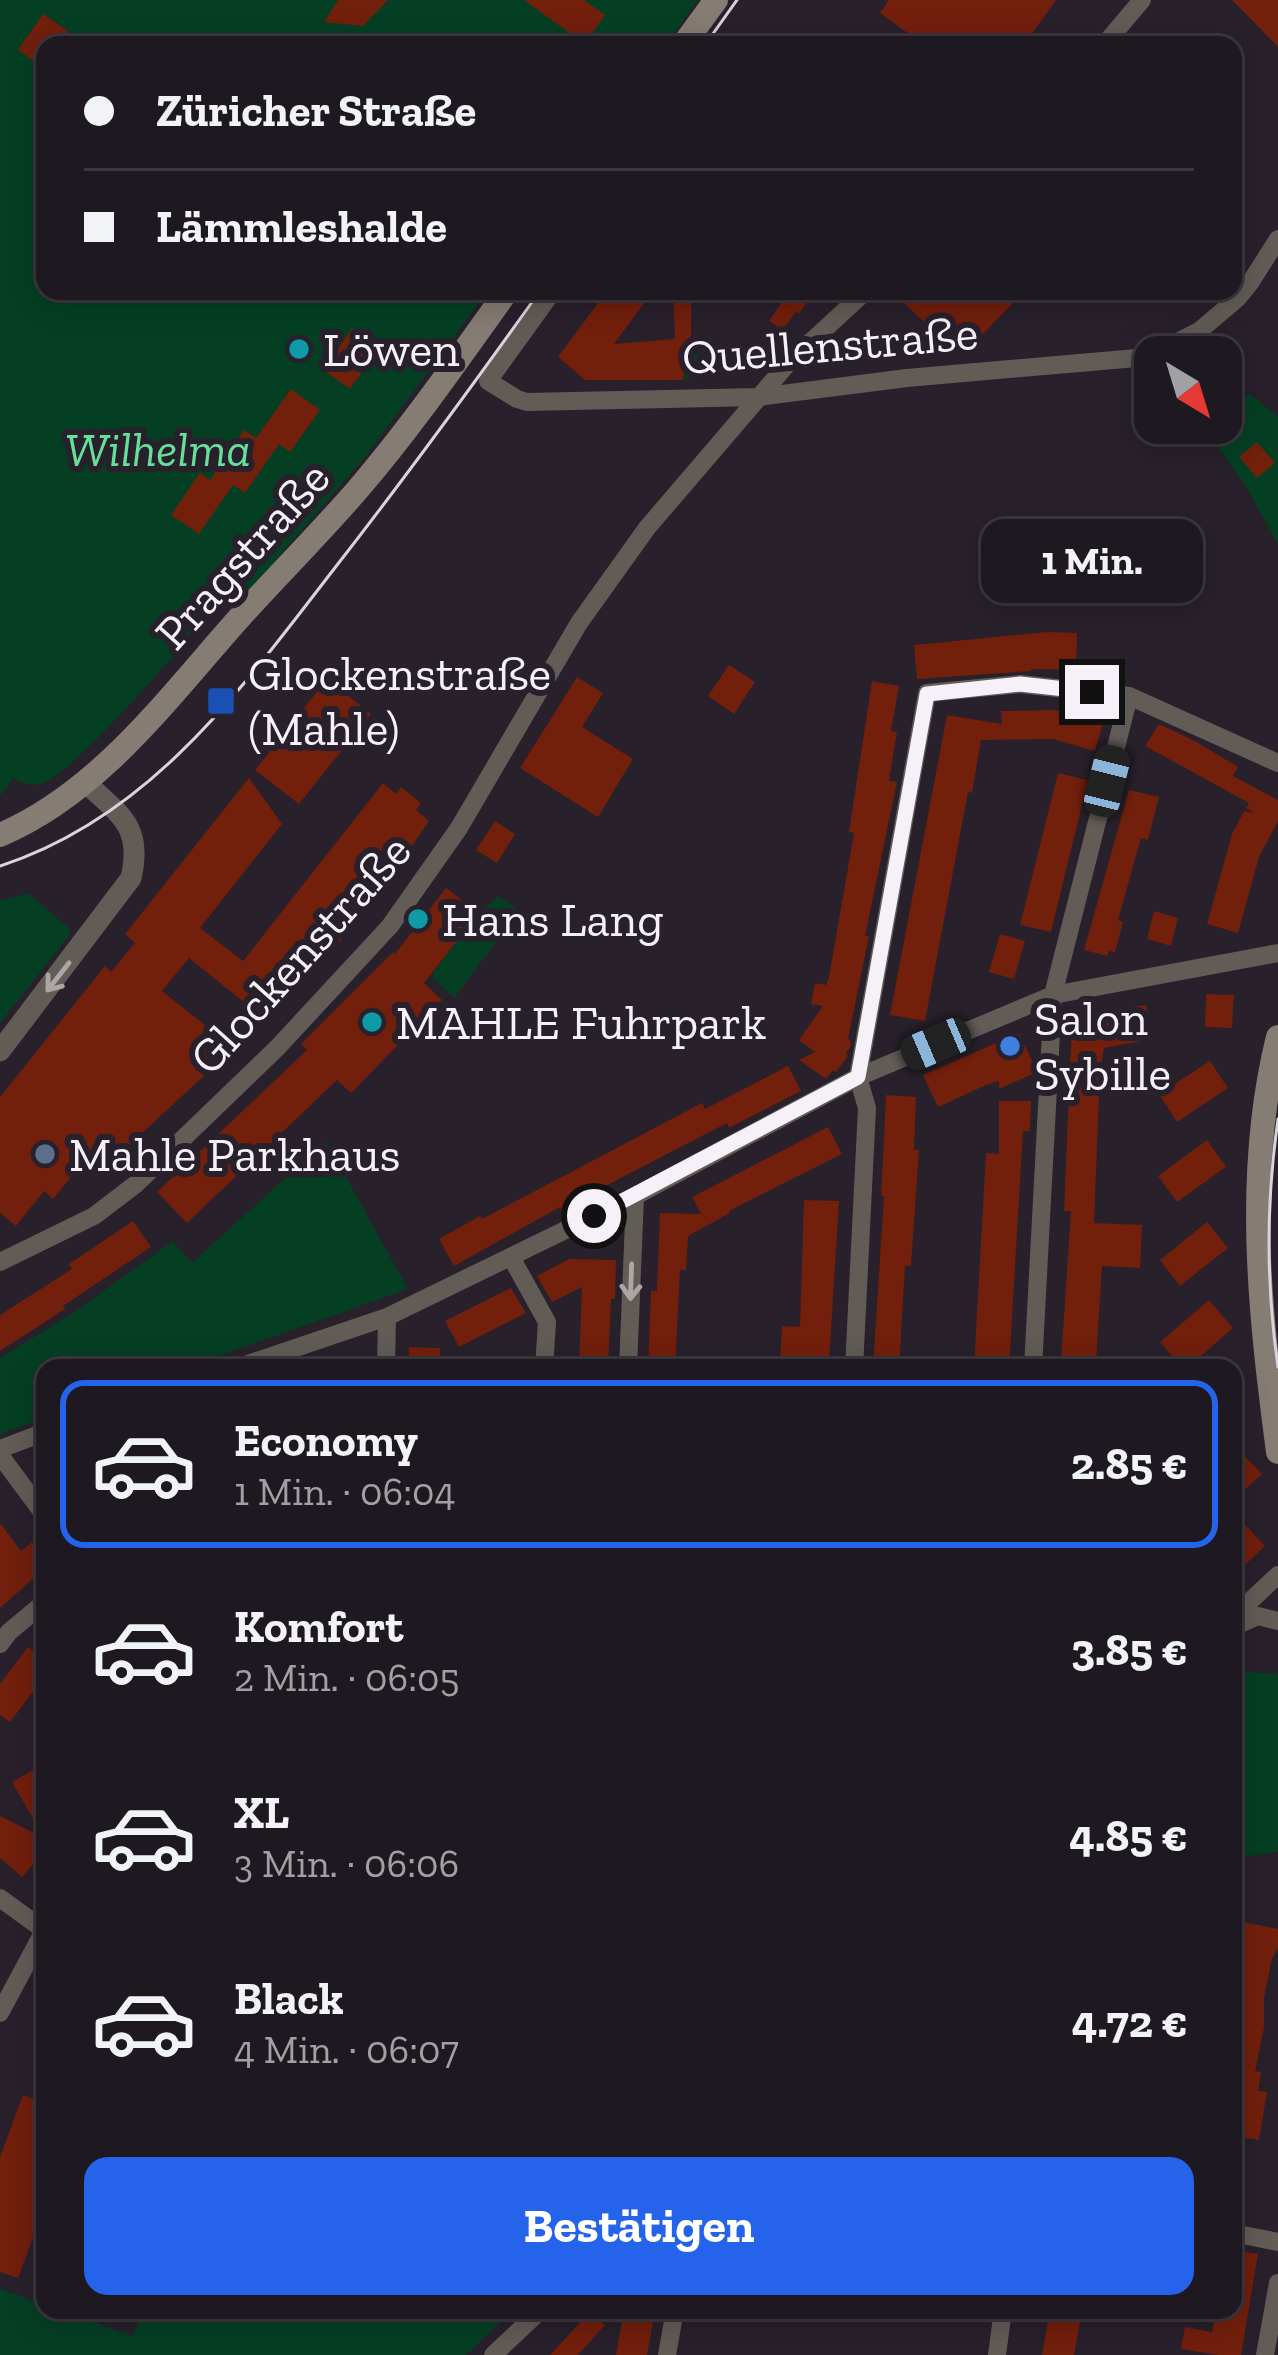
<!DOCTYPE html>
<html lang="de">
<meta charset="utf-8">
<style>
body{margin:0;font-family:"Zilla Slab",serif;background:#2b252d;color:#f1f3f6;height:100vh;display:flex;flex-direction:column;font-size:45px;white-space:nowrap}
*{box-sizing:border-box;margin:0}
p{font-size:39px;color:#a1a0a5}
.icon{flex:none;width:66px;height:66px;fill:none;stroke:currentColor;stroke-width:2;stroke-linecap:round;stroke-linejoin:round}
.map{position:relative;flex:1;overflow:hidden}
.side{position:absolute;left:36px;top:1359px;width:1206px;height:960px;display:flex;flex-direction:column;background:#1e1820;border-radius:24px;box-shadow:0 6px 30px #0003,0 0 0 3px #3c373e}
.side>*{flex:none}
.banner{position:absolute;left:36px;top:36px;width:1206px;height:264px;border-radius:24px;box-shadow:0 6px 30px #0003,0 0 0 3px #3c373e;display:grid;align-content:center;height:264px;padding:0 48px;background:#1e1820}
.needle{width:78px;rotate:142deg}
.fabs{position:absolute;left:1134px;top:336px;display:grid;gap:24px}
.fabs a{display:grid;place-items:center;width:108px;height:108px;border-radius:24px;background:#1e1820;box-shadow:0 6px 30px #0003,0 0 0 3px #3c373e;font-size:60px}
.end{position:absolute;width:54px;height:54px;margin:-27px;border:15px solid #f6f1f9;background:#111;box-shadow:0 0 0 6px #111}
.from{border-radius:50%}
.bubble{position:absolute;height:84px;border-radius:24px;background:#1e1820;box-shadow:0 6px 30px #0003,0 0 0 3px #3c373e;font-size:39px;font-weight:700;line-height:84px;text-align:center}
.car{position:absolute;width:36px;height:72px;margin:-36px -18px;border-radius:15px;box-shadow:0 0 9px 3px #0007;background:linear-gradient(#222 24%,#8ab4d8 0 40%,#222 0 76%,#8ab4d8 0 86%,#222 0)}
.banner b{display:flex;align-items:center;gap:42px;height:114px;font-size:45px}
.banner b+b{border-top:3px solid #3c373e}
.banner i{width:30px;height:30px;background:#f1f3f6}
ul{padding:21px 0 0;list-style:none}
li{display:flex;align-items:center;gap:36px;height:168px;margin:0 24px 18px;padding:0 24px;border:6px solid transparent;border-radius:24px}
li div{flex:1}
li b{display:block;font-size:45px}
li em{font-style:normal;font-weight:700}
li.on{border-color:#2563eb}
li>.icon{width:108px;height:108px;stroke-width:1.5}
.action{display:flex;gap:24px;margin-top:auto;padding:24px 48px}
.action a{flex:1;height:138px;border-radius:24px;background:#2563eb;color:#fff;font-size:48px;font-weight:700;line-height:138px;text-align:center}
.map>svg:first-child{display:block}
</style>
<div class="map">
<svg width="1278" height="2355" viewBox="0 0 1278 2355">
<rect width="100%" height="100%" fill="#28202b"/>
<path fill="#043f24" d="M0,0h698l-32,45h-621v246h443l-123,166 -120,139 -12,-9c-33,37 -156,187 -193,197 -10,2 -19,-1 -27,-6l-13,18z
M754,346l1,9 -32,15 -40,10 2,-24 49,-5z
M1249,394l29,22v128l-33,-59 -36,-51z
M28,893l42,36 -2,8 -68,86v-122z
M498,896l22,14 -66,88 -21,-19 1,-8 45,-58z
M326,1141l82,148 -223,79h-140v50l-45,16v-76l73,-45 100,-72 19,22z
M1233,1671l45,3v178l-45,6z
M0,2289l45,16v5h14l74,26 10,-26h370l-47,45h-466z"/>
<path fill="#721f0c" d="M338,0h50l-25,26 -39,-4z
M524,0h60l21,15 -20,29z
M889,0h167l-32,45h-100l-44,-32z
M1232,0h46v47z
M43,14l25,17 -10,14h-13v24l-27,-19z
M607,291h46l-39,53 61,-5 -2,-48h18v57l-6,1 -2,31h-98l-27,-23z
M767,291h48l-16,23 -3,-3 -13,19 -14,-9 13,-19z
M916,291h109l-49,50 -27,5 -45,-43z
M352,328l28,19 -30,42 -27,-19z
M291,389l29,21 -30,42 -11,-8 -34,49 -12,-8 -34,49 -28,-19 29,-42 10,7 34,-50 12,8z
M1257,442l18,21 -18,15 -18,-21z
M1047,632l30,1 -1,37 -45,-1v2l-114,8 -3,-34z
M729,665l26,17 -21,32 -26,-18z
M577,677l26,16 -21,34 51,32 -35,58 -78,-49z
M327,679l44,35 -72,90 -44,-34z
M872,681l27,5 -8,45 6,1 -8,49 8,1 -32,154h4l-21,103 3,2 -1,7 -4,5 2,3 -12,16 -3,-2 -7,9 -27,-19 16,-8 -16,-12 24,-34 -12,-2 4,-21 11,2 3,-8 25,-144 -5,-1z
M1054,710l49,14 -8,27 -42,-12 -72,1 -9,53 -4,-1 -43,229 -35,-6 57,-300 55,9 -1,-13z
M1159,724l36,17 43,26 -5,9 45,24v21l-19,36 -21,76 -31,-9 25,-90 12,-23 10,2 -8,-5 3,-5 -104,-57z
M1058,773l30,7 -37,152 -31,-7z
M249,778l33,46 -82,104 43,33 140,-178 13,11 5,-7 20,16 -5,7 13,11 -54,79 -34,40 -76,79 -76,-61 -27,33 72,57 -135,125 -14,-13 -32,39 -9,-8 -28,35 -16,-13v-116l105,-131 6,6 24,-29 -10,-9z
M1129,790l30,7 -11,43 -7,-2 -23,82 5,2 -8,30 -6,-1 -2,5 -23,-6z
M495,821l20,13 -18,29 -21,-13z
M446,888l33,25 -55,70 18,17 -91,93 -14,-13 -150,143 -30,-31 150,-142 -6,-6 92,-92 2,2z
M1154,911l24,7 -7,28 -24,-7z
M1000,934l25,7 -11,38 -25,-7z
M1206,994l28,1 -2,33 -27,-1z
M1146,1005l6,34 -48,9 -4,24 -6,151 48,2 -2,43 -38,-2 -6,97 -35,-2 10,-150h-7l8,-191 51,3 -3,-14z
M1019,1033l15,32 -4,2 3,7 -34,15v-8l-13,4 -48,22 -15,-32z
M1210,1061l18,27 -51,34 -18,-28z
M788,1066l13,25 -72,37 -2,-5 -166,86 -1,-2 -106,59 -15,-27 41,-23 2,3 220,-116 3,6z
M886,1095l30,2 -2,53h5l-8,116h-6l-6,102h-26l11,-172h-3z
M999,1101h32l-1,30h-7l-14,237h-35l12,-215 13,1z
M828,1127l14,27 -113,57 1,2 -42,23 -2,34h-6l-5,98h-27l3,-77h6l3,-78 41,1 -9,-17z
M1207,1140l19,27 -49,35 -19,-26z
M804,1200l35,1 -10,163 -49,-2 2,-36 18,1z
M133,1221l18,26 -88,59 2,3 -65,42v-36l72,-46 -3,-5z
M1207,1222l21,26 -48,38 -20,-26z
M569,1259l47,1 -1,39h-4l-3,69h-29l3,-81 -30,15 -15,-26z
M511,1288l15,25 -67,34 -14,-26z
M1209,1300l24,28 -46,40h-5l-22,-26z
M409,1347l31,1v20h-32z
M1233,1444l29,30 -29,27z
M1233,1512l32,34 -32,30z
M0,1523l21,28 11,-9 13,17v9l-45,40z
M28,1647l17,13v16l-35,46 -10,-7v-31z
M45,1763v88l-23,26 -22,-19v-42l44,22 -32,-56z
M1233,1920l45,9v20l-6,9 -8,40v30l-9,43 6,1 -3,19 9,1 -8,48 -26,-4v-49h4l6,-38 -4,-1 5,-24 -11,-3z
M23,2095l22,8v102l-27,73 -18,-6v-115z
M1233,2250l25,4 -17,101h-23l-37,-6 4,-22 27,5 5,-22h16z
M624,2310h31l-8,45h-31z
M1050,2310h32l-8,45h-32z
M591,2311l14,14 -27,30h-28z"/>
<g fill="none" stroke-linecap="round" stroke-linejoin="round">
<path stroke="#625c57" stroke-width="18" d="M1104,45l38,-45
M553,291l-65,90 29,18 10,3 231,-5 149,-19 241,-21 51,-26 39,-33 12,-15 28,-44
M511,1257l36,65 -3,46
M0,1262l94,-46 42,-32 142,-137 112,-121 69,-98 120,-205 68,-95 143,-167 76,-70
M236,1368l151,-51 248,-121 223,-119 195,-82 225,-42
M386,1368l1,-51
M628,1368l7,-172
M854,1368l13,-260 -9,-31 69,-384 93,-9 109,12 149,67
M1033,1368l20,-373 76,-299
M0,1449l45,-17
M0,1455l45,61
M1233,1617l45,-42
M1233,1627l25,-11 20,5
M0,1644l9,-12 36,-30
M0,1898l44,32
M0,2013l45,-84
M1233,2233l45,9
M493,2355l48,-45
M667,2355l8,-45
M997,2355l6,-45
M1265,2355l13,-72"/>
<path stroke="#625c57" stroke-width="21" d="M0,1051l131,-173c12,-52 -11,-63 -46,-96"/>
<path stroke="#857c74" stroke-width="24" d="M683,45l33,-45
M0,835c101,-43 170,-140 241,-219 39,-43 80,-84 118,-128 53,-62 100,-130 148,-197
M1278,1037c-34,137 -18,278 0,415"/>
<path stroke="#d9d3dc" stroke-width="3" d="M705,45l32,-45
M0,866c151,-49 241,-177 334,-297 71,-91 139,-184 206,-278
M1278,1119c-12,83 -12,165 0,248"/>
</g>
<defs><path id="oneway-shaft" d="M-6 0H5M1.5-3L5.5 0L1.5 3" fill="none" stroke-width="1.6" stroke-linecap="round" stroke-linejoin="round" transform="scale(3)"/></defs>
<g stroke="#aca6a8">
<use href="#oneway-shaft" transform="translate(58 977) rotate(128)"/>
<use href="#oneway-shaft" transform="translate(631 1282) rotate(92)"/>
</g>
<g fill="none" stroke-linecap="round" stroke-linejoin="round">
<path stroke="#f6f1f9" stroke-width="15" d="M594,1216l264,-139 69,-383 93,-10 72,8"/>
</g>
<g fill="#0f9aa8" stroke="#28202b" stroke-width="4.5">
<circle cx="299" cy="349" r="12"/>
<circle cx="418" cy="919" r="12"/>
<circle cx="372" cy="1022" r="12"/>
</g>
<rect fill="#1a4fb4" stroke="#28202b" stroke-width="4.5" x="206" y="686" width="30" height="30" rx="6"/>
<circle fill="#3f7fe0" stroke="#28202b" stroke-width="4.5" cx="1010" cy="1046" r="12"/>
<circle fill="#5c6f8a" stroke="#28202b" stroke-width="4.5" cx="45" cy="1154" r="12"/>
<g text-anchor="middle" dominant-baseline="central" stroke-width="12" stroke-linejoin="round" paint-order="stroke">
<g font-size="48" fill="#f6f1f9" stroke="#28202b">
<text transform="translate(830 345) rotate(-5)">Quellenstraße</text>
<text transform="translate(242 555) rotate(-48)">Pragstraße</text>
<text transform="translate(300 954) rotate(-48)">Glockenstraße</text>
</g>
<g font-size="48" fill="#f6f1f9" stroke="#28202b" text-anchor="start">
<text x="323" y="349">Löwen</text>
<text x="248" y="673">Glockenstraße<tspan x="248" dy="55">(Mahle)</tspan></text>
<text x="442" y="919">Hans Lang</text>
<text x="1034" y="1018">Salon<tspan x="1034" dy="55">Sybille</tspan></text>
<text x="396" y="1022">MAHLE Fuhrpark</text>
<text x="69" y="1154">Mahle Parkhaus</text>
</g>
<g font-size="48" font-style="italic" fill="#63e19b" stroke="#28202b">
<text x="158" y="449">Wilhelma</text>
</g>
</g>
</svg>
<div class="fabs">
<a><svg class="needle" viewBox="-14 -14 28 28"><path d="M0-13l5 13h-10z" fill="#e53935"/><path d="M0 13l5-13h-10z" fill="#a1a0a5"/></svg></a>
</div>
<i class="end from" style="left:594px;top:1216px"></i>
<i class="end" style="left:1092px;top:692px"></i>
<div class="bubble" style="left:981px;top:519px;width:222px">1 Min.</div>
<i class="car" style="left:1107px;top:781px;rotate:14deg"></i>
<i class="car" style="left:936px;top:1044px;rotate:247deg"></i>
<div class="banner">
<b><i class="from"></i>Züricher Straße</b>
<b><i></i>Lämmleshalde</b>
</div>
<section class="side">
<ul>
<li class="on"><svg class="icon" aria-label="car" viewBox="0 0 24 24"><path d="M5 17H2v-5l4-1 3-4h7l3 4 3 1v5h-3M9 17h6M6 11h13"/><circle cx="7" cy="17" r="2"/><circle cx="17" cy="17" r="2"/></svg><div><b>Economy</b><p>1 Min. · 06:04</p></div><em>2.85 €</em></li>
<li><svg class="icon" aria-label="car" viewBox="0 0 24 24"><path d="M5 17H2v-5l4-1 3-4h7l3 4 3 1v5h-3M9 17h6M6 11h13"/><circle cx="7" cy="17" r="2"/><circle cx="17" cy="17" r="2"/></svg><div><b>Komfort</b><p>2 Min. · 06:05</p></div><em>3.85 €</em></li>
<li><svg class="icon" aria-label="car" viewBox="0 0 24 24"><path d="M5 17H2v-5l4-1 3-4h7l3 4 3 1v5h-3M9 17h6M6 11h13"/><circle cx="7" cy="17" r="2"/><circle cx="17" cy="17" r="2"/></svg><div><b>XL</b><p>3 Min. · 06:06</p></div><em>4.85 €</em></li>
<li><svg class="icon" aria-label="car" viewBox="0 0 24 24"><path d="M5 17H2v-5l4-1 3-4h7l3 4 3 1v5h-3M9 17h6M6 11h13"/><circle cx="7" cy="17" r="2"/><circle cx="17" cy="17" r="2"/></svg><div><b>Black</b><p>4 Min. · 06:07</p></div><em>4.72 €</em></li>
</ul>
<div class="action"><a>Bestätigen</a></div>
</section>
</div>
